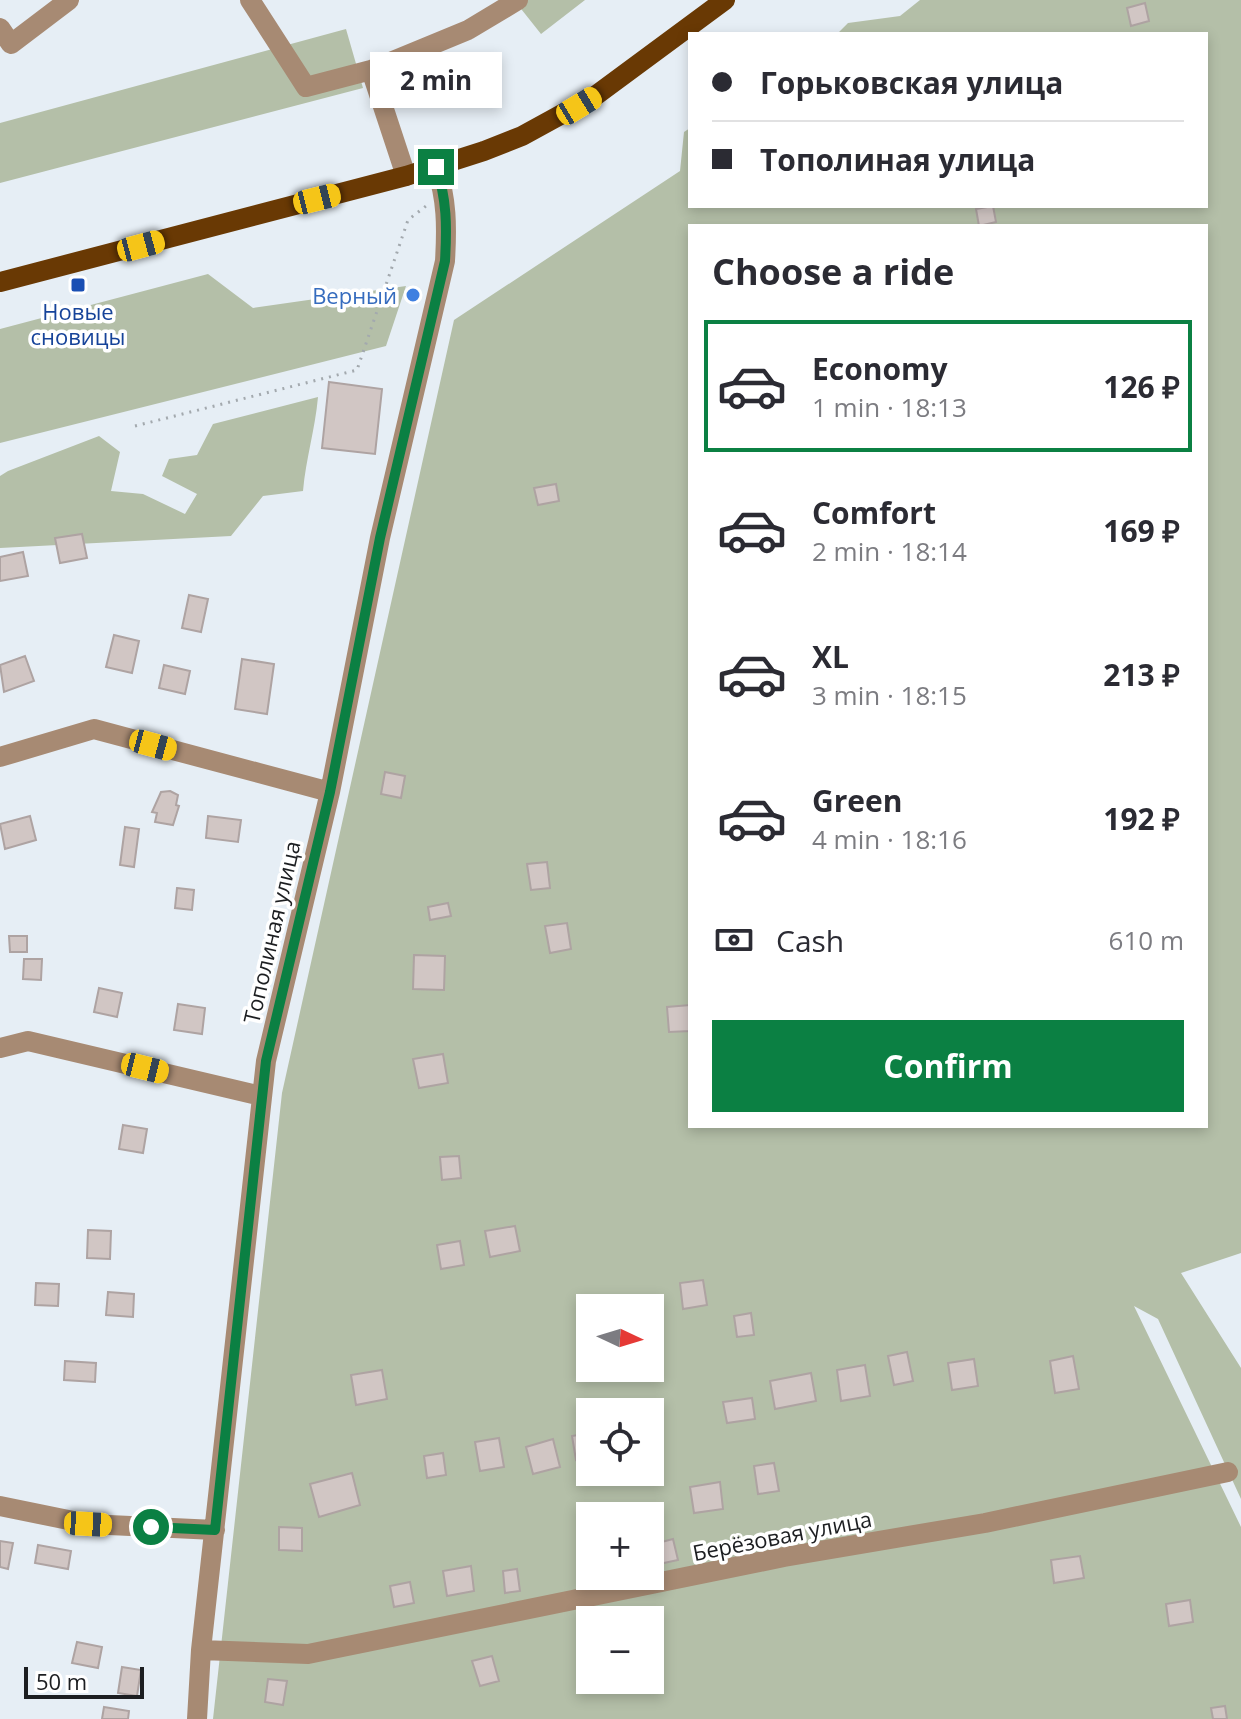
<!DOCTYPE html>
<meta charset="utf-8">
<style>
body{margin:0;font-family:"Open Sans",sans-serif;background:#f7f7f7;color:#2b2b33;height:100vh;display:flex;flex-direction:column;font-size:30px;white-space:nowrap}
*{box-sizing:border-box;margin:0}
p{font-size:26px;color:#7c7c81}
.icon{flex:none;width:44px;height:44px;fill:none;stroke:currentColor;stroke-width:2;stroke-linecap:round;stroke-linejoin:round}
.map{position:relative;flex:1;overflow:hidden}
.side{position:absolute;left:688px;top:224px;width:520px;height:904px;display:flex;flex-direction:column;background:#fff;border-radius:0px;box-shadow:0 4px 12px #0003}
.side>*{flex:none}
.banner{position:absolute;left:688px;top:32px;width:520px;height:176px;border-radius:0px;box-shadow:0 4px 12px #0003;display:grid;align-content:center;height:176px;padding:0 24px;background:#fff}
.needle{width:52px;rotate:94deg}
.tools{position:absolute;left:576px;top:1294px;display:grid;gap:16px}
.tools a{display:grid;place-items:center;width:88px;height:88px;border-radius:0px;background:#fff;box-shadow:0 4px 12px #0003;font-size:40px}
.scale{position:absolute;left:24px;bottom:20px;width:120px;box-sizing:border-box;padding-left:8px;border:4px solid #1c1e21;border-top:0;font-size:22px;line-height:28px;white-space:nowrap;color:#1c1e21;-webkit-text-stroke:6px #fff;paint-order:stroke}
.end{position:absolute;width:36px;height:36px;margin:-18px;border:10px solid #0b8043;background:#fff;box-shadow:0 0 0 4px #fff}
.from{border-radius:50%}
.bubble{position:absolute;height:56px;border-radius:0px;background:#fff;box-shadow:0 4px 12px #0003;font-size:26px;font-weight:700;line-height:56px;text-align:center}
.car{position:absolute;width:24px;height:48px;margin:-24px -12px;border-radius:10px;box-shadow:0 0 6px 2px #0007;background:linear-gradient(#f5c518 24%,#345 0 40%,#f5c518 0 76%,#345 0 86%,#f5c518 0)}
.banner b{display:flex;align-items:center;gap:28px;height:76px;font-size:30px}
.banner b+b{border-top:2px solid #e1e1e2}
.banner i{width:20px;height:20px;background:#2b2b33}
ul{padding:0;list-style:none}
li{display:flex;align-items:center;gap:24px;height:132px;margin:0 16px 12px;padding:0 8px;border:4px solid transparent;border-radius:0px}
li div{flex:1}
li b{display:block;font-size:30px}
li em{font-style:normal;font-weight:700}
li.selected{border-color:#0b8043}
li>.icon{width:72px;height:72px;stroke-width:1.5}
h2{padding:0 24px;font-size:36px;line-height:96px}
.pay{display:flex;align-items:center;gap:20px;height:88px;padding:0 24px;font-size:30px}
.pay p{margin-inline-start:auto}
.action{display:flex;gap:16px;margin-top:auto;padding:16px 24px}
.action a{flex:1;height:92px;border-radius:0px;background:#0b8043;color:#fff;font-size:32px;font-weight:700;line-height:92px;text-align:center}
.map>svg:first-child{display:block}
</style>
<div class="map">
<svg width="1241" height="1719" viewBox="0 0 1241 1719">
<rect width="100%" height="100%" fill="#e6eef5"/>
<path fill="#b4bfa8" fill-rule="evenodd" d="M514,0h71l-44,34z
M920,0h321v1253l-60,20 60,95v131l-83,-180 -24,-13 107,221v192h-1028l69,-626 172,-773 226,-149 4,-39 6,-4v78h516v-172h-369l11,-11 52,-7zM690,226h516v900h-516zM590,1308h60v60h-60zM590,1412h60v60h-60zM590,1516h60v60h-60zM590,1620h60v60h-60z
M346,29l17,59 -363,95v-60z
M208,274l45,34 153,-22 -20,60 -386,97v-114z
M318,397c-3,33 -12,61 -15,94l-40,5 -32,40 -231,12v-72l8,-5 91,-35 21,16 -9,39 32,3 42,20 12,-20 -35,-18 7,-17 28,-4 16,-31z"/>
<path fill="#d1c6c4" stroke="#aea3a2" stroke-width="2" d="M1145,3l4,18 -18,5 -4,-18z
M993,206l3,16 -17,4 -3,-17z
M329,382l53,7 -7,65 -53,-6z
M556,484l3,17 -21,4 -4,-17z
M82,534l5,24 -27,5 -5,-25z
M23,552l5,24 -28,5v-24z
M189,595l19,4 -7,33 -19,-4z
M114,635l25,6 -7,32 -26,-6z
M25,656l9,25 -30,11 -4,-27z
M242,659l32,5 -7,50 -32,-5z
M164,665l26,6 -5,23 -26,-6z
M385,772l20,4 -4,22 -20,-4z
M170,791l8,4 -2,10 3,1 -6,19 -18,-3 2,-9 -5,-1 9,-20z
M30,816l6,24 -31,9 -5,-25z
M208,816l33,4 -3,22 -32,-4z
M125,827l14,2 -5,38 -14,-2z
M547,862l3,26 -19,2 -4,-26z
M177,888l17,2 -2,20 -17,-2z
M448,903l3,13 -21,4 -2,-13z
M567,923l4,26 -21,4 -5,-27z
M9,936h18v16h-17z
M414,955l31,1 -1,34 -31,-1z
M24,959h18l-1,21 -18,-1z
M99,988l23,5 -5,24 -23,-5z
M178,1004l27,4 -3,26 -28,-4z
M690,1005v26l-21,1 -2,-25z
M443,1054l5,29 -29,5 -6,-29z
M123,1125l24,4 -4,24 -24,-4z
M459,1156l2,22 -19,2 -2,-23z
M515,1226l5,25 -30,6 -5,-26z
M88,1230l23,1 -1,28 -23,-1z
M460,1241l4,24 -23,4 -4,-24z
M703,1280l4,25 -24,4 -3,-26z
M36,1283l23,1 -1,22 -23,-1z
M108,1292l26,2 -1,23 -27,-2z
M647,1296l2,12h-19l-1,-10z
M751,1313l3,22 -17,2 -3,-21z
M907,1352l6,29 -19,4 -6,-29z
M1073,1356l6,33 -24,4 -5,-32z
M974,1359l4,27 -26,4 -4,-27z
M65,1361l31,2 -1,19 -31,-2z
M865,1365l5,31 -29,5 -4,-31z
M382,1370l5,29 -31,6 -5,-30z
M811,1373l5,28 -41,8 -5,-28z
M752,1398l3,21 -28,4 -4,-21z
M590,1433v25l-14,2 -4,-24z
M499,1438l5,29 -24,4 -5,-29z
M553,1439l7,28 -27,7 -7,-27z
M443,1453l3,22 -19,3 -3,-22z
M774,1463l5,28 -21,3 -4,-28z
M352,1473l8,32 -41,12 -9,-33z
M720,1482l3,27 -29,4 -4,-26z
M279,1527l23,1v23l-23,-1z
M673,1539l5,21 -19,4 -5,-20z
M0,1541l13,2 -5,26 -8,-2z
M38,1545l33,6 -3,18 -33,-6z
M1080,1556l4,22 -30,5 -3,-23z
M471,1566l3,25 -27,5 -4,-25z
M517,1569l3,22 -15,2 -2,-22z
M410,1582l4,21 -20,4 -4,-21z
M1190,1600l3,22 -24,4 -3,-22z
M77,1642l25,5 -4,21 -26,-5z
M492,1656l7,25 -19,5 -8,-25z
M122,1667l19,3 -4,26 -19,-3z
M268,1679l19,2 -4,24 -18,-3z
M1225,1706l2,13h-14l-2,-11z
M104,1707l25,4 -1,8h-26z"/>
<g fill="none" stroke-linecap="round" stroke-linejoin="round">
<path stroke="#a3a9ae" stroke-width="3" stroke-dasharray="2 6" stroke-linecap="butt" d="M135,426l222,-56 51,-150 18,-14"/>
<path stroke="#a78a73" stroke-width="20" d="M250,0l56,87 65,-17
M0,28l11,16 58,-44
M406,176l-35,-106 97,-40 50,-30
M0,757l94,-28 236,63
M0,1048l28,-7 233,55
M0,1506l88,18 127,6
M201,1650l107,4 476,-97 201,-34 243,-51
M197,1719l4,-69 65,-589 64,-269 50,-254 65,-277c2,-34 2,-62 -9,-94"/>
<path stroke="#693904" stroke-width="20" d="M0,282l406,-106 78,-25 38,-15 73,-40 130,-96"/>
</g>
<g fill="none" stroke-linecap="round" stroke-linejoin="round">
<path stroke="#0b8043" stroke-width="10" d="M151,1527l64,3 51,-469 64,-269 50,-254 65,-277c2,-34 2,-62 -9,-94"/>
</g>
<rect fill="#1a4fb4" stroke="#fff" stroke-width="3" x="70" y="277" width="16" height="16" rx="4"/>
<circle fill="#3f7fe0" stroke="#fff" stroke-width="3" cx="413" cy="295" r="8"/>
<g text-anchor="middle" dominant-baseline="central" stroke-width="7" stroke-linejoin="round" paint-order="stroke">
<g font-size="22" fill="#366cbe" stroke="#fff" text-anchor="end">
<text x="397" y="295">Верный</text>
</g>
<g font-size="22" fill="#164399" stroke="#fff">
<text x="78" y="311">Новые<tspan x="78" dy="25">сновицы</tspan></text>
</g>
<g font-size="22" fill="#1c1e21" stroke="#fff">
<text transform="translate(271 932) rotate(-77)">Тополиная улица</text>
<text transform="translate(782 1535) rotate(-11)">Берёзовая улица</text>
</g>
</g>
</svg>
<div class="tools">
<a><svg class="needle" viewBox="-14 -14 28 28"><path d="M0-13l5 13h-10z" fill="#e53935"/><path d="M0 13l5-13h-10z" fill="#7c7c81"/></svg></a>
<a><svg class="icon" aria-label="locate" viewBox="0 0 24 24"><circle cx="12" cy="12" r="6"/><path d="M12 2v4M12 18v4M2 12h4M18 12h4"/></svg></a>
<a>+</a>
<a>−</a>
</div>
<div class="scale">50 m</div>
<i class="end from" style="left:151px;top:1527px"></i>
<i class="end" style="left:436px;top:167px"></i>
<div class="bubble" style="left:370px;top:52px;width:132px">2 min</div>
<i class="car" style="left:579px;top:106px;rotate:59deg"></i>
<i class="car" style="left:317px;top:199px;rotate:76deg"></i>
<i class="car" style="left:141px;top:246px;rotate:75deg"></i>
<i class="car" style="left:153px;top:745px;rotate:105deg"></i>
<i class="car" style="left:145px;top:1068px;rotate:104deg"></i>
<i class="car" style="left:88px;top:1524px;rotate:93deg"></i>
<div class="banner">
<b><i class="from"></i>Горьковская улица</b>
<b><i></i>Тополиная улица</b>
</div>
<section class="side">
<h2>Choose a ride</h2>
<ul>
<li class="selected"><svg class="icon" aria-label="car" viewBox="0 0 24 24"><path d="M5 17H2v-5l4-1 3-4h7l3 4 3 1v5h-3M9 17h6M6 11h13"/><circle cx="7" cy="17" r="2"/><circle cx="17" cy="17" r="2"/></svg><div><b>Economy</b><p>1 min · 18:13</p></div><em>126 ₽</em></li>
<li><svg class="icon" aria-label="car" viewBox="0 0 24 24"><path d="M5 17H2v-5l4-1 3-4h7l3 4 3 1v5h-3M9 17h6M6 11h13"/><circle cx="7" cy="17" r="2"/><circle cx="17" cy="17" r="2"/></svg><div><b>Comfort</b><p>2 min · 18:14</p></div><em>169 ₽</em></li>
<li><svg class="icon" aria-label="car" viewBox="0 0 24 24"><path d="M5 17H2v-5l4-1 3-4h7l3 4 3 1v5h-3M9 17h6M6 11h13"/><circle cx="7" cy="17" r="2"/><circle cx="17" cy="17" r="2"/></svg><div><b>XL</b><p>3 min · 18:15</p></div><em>213 ₽</em></li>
<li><svg class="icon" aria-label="car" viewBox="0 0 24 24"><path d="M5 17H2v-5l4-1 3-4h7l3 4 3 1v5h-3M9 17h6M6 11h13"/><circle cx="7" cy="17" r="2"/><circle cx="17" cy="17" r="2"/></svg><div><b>Green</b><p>4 min · 18:16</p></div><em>192 ₽</em></li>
</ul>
<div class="pay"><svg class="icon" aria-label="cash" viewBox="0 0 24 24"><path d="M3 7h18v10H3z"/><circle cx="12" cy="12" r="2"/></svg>Cash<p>610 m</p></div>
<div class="action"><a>Confirm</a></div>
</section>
</div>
